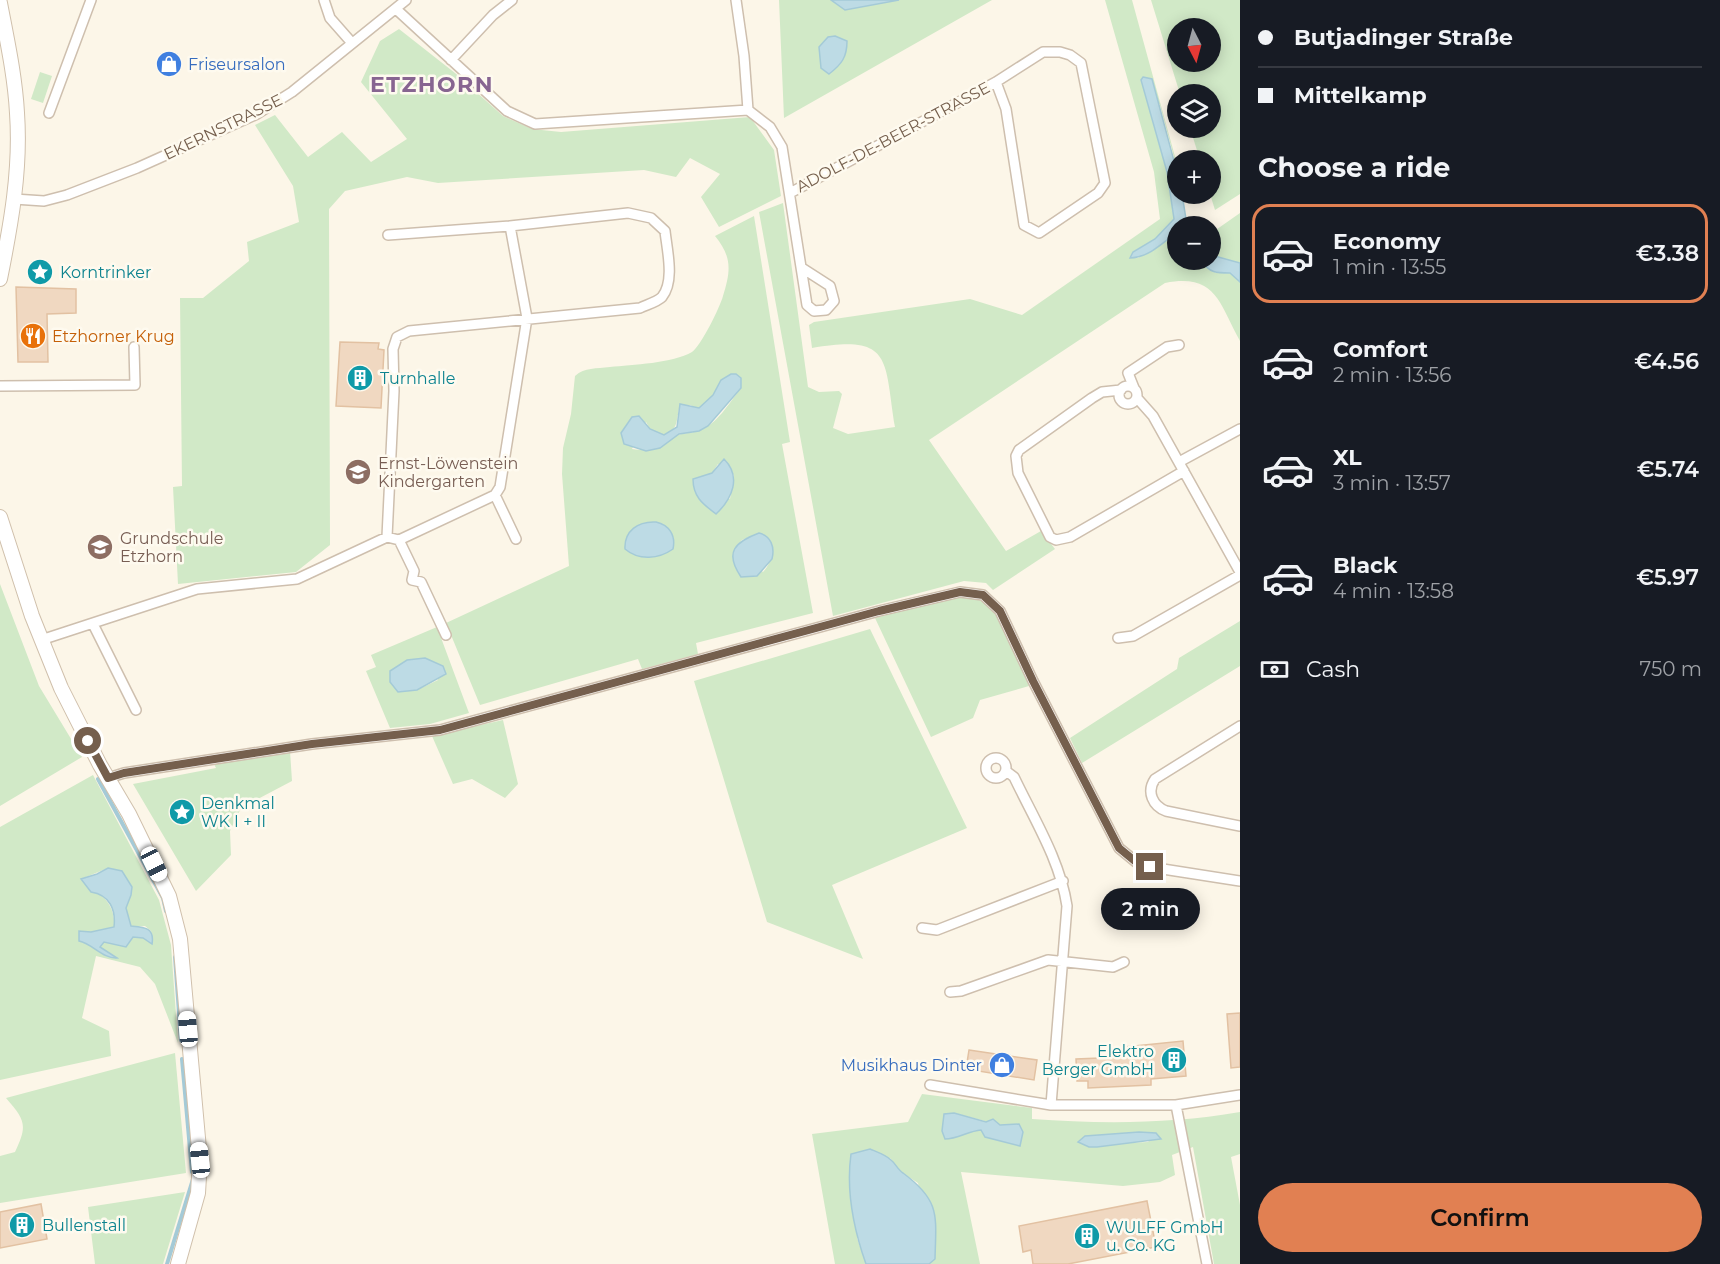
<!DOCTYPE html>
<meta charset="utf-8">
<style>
body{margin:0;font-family:Montserrat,sans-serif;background:#20242c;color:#f1f3f6;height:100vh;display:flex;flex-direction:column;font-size:22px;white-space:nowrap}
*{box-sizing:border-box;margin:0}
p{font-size:20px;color:#9ea1a6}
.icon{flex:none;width:33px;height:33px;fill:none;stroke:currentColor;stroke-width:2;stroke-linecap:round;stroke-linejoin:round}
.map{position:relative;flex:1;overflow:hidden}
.drawer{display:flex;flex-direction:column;background:#171b24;width:480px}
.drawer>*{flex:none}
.hud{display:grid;align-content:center;height:132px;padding:0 18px;background:#171b24}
.needle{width:39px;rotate:174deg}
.buttons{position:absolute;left:1167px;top:18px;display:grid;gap:12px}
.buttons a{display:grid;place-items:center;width:54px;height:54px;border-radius:50%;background:#171b24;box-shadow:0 3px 15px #0003;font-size:30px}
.end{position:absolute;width:27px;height:27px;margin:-14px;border:8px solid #755f4d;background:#fff;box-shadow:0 0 0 3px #fff}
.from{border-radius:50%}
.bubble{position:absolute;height:42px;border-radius:21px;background:#171b24;box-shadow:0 3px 15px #0003;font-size:20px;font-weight:600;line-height:42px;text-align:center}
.car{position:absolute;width:18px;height:36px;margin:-18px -9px;border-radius:8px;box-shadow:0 0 4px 2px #0007;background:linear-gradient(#fff 24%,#345 0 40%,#fff 0 76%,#345 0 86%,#fff 0)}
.hud b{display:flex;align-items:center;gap:21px;height:57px;font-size:22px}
.hud b+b{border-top:2px solid #363941}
.hud i{width:15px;height:15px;background:#f1f3f6}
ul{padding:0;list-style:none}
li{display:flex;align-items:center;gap:18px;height:99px;margin:0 12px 9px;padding:0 6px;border:3px solid transparent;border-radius:18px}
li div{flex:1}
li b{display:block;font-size:22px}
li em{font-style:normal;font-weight:600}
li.on{border-color:#e18052}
li>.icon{width:54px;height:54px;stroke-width:1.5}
h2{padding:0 18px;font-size:27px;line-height:72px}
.pay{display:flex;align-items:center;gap:15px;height:66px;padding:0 18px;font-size:22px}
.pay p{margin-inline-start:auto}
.action{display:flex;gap:12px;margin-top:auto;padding:12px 18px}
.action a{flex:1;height:69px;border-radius:36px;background:#e18052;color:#111;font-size:24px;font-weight:600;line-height:69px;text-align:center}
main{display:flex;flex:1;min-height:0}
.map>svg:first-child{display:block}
</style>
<main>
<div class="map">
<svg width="1240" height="1264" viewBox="0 0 1240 1264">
<rect width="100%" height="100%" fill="#fcf6e8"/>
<path fill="#d1e9c7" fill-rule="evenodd" d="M779,0h52l14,10 54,-10h93l-208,118z
M1105,0h27l45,164 1,8 -18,-67 -19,-25 26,92 7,47 -19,20 -22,13 -3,6h8l39,-26 1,28h25l13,13h14l10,9v59c-21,-38 -24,-68 -75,-58l-236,157 77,111 35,-20 14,18 -62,41 -7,-7 -22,-2 -131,35 -74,-404 24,-9 25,184 11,5 20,-1 3,3 -9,34 15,6 47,-7c-11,-68 -2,-93 -83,-79l-3,-23 5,-3 156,-23 52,16 138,-96 -6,-47z
M1151,0h89v194l-25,16 -5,-16v-34h-10l-10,-32h20v-34h-30zM1178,28h32v34h-32z
M399,29l56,44 48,43 29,13 29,3 189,-15 24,33 7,46 -62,31 -18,-30 19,-23 -30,-16 -14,19 -32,-7 -206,13 -31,-6 -62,14 -16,18 1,336 -34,27 -118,12 -5,-97 9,-1 -2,-188h23l46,-37 -2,-19 52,-20 -6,-36 -38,-61 20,-10 33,42 34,-25 29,30 36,-23 -46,-57 19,-41z
M40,72l12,4 -9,27 -12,-4z
M1240,213v50l-29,-8 -1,-21z
M754,216l36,226 -8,2 31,169 -117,30 2,11 -56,15 -4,-10 -158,46 -34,-82 123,-57 -7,-92 1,-26 8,-34 4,-38c10,-9 21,-7 35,-9 22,-2 63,-4 82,-15 9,-6 28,-45 31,-56 8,-26 9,-39 -8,-60zM721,380l20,8c-12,15 -24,37 -43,43 -7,2 -16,2 -23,5 -19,11 -17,16 -43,13l14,-27 4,7 14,6c14,-6 12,-12 15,-26l11,-4 9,4 14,-14zM718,464l16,11 -4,24 -37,-20 19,-6zM759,533c19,5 15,27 4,39l-29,-22 8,-10z
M0,584l39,102 43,71 -82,49z
M959,596l20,3 18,14 32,73 -49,14 -7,18 -42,19 -56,-119z
M1240,621v45l-158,97 -12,-25 107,-69 2,-11z
M437,627l32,86 -39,11 -40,4 -24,-57 10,-4 -5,-12zM425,658l13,22 -21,10 -19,2 -7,-21 17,-11z
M870,629l97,199 -135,57 31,74 -96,-37 -73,-241z
M503,720l15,64 -13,14 -33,-19 -19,5 -21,-48z
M290,751l2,30 -51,27 -11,23 1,24 -35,36 -63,-107 83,-16 -3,-6z
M93,775l66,125 12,45 7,98 -23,-59 -15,-17 -44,-11 -14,62 27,13 2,25 -111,24v-253zM108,868l18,11 6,8 -1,8 -6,13 6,19 14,-1 6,5 2,12 -10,-5 -10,-1 -7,10 -22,-5 -4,5 -1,5 -8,-8v-12l23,-5c2,-25 -15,-34 -33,-48z
M175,1053l11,120 -186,30v-47l15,-4c13,-27 10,-32 -9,-54z
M922,1094l110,14v11c70,5 139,5 208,-7v42l-9,3 9,48v59h-26l-21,-117 -21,8 3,20 -15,7 -37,4 -162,-14 19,92h-51l6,-5 -17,-76 -17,-11 -11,-14 -33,80 9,26h-31l-23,-130 96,-12zM954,1113l46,12 19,-1 1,22 -35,-9 -4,-7 -8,1zM1139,1132l17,1 -8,9 -39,2 -12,3 -12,-11z
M185,1192l-22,72h-68l-7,-57z"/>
<path fill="#bddbe5" stroke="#a4cad7" stroke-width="1.5" d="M831,0h68l-54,10z
M835,36l12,5c0,16 -5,23 -18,33l-8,-6 -2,-21 9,-10z
M1143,77l9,2 25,93 1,22h4l4,25 -2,7h-6l-1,6c-13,10 -29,26 -47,26l3,-6 22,-13 19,-20 -7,-47 -26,-92z
M1211,255l29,8v19l-10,-9c-13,0 -21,0 -28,-12l8,-1z
M731,374h5l5,4v10l-33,38 -9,5 -20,3 -19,14 -14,3 -22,-7 -3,-11 11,-16 7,-1 11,13 14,6 13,-8 3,-23 19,4 14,-13 8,-15z
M724,459c18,18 8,40 -8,55 -13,-10 -23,-17 -23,-35l19,-6z
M656,522c13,3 20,13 17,27 -14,10 -34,12 -48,0 -1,-18 13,-28 31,-27z
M759,533c12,3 16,14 13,26l-15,17 -16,1c-17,-25 -6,-35 18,-44z
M425,658l18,8 3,8 -29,16 -19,2 -8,-10v-11l17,-11z
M108,868l14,3 10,16 -1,8 -5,13 5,18c12,1 24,1 21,18l-9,-6 -10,-1 -7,10 -22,-5 -4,5 17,11c-14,1 -24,-14 -38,-17v-10l12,1 23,-5c2,-17 -4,-32 -23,-35l-10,-13 16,-5z
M954,1113l32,9 7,-3 7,6 19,-1 4,8 -3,14 -35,-9 -4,-7c-13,1 -23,9 -36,9l-3,-8 2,-17z
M1139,1132l17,1 5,6 -64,8h-8l-11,-5 7,-6z
M870,1149c7,3 16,6 21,11 5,4 7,10 12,13 38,28 33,43 32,86l-6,5h-63c-12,-34 -20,-74 -15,-110z"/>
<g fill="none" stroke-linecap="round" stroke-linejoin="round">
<path stroke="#a4cad7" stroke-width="4" d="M98,779l65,119 3,13
M175,957l6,83
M182,1059l10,113
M167,1264l26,-85"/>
</g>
<path fill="#f0d8c1" stroke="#e2c1a2" stroke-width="1.5" d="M16,287l60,2v24l-29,1 1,48h-30z
M340,342l39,1 -1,6 6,1 -3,58 -45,-2z
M1240,1013v54l-9,1 -4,-54z
M1183,1041l3,35 -35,3v6l-63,3v-7h-11l-1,-22 49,-2v-10z
M969,1050l68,10 -3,20 -68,-11z
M1147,1201l9,46 -88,17h-35l-2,-14 -8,2 -4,-26z
M41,1204l6,35 -47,9v-36z"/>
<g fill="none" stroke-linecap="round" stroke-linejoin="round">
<g stroke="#cebfae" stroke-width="12">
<path id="street" d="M324,0l6,18 22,25
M736,0l8,56 4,54
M396,9l111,102 28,13 213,-14 22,17 12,20 25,158 7,6 12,-1 8,-9 -4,-15 -28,-18
M451,60l42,-45 19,-15
M49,113l42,-113
M790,193l206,-111 47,-30h17l10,3 11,8 24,120 -7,10 -59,40 -15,-8 -18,-116 -10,-27
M14,199l30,2 23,-6 70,-27 120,-54 35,-22 114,-92
M0,386l135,-1 -1,-38
M1119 395a9 9 0 1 1 18 0a9 9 0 1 1-18 0Z
M1134,388l-6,-15 39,-26 12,-2
M1121,390l-19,2 -10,6 -73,52 -3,6 2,17 32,64 6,3 14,-3 114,-66
M1137,398l16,18 87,156
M1179,462l61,-33
M495,495l21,44
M387,537l7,-146 -1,-42 4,-12 12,-6 231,-23c6,-3 17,-6 22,-11 13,-16 5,-47 3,-66l-14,-13 -23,-5 -118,13 -122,9
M399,540l96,-45 5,-8 27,-169 -17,-92
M93,624l43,86
M1118,638l15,-2 107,-61
M41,640l156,-51 100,-10 90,-42 12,3 15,31 -2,9 9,2 25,53
M1240,726l-85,53c-9,13 -2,27 11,32l74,15
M986 768a10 10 0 1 1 20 0a10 10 0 1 1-20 0Z
M1006,771l8,6c20,42 46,83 53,129l-16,199
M108,778l16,-5 188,-29 128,-14 439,-119 81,-19 23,3 17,16 33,70 86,167 17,14 14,5 90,14
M922,928l15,2 126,-49
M950,992l11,-1 87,-31 65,7 11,-5
M930,1085l121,20h125l64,-10
M1176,1105l31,159"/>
</g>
<g stroke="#d0c0ac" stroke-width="16">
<path id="secondary" d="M0,3c7,37 15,73 17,110 4,56 -6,111 -17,166
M0,517l32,99 29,72 39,77 29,49 40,82 11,43 20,221 -2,33 -20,71"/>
</g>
<use href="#street" stroke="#fff" stroke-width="9"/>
<use href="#secondary" stroke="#fff" stroke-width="14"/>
</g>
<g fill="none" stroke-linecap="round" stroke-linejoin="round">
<path stroke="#755f4d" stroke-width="8" d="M88,741l20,37 16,-5 188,-29 128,-14 439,-119 81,-19 23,3 17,16 33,70 86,167 17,14 14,5"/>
</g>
<defs>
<g id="shop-disc" transform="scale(1.35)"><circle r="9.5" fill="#3f7fe0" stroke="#fefaef"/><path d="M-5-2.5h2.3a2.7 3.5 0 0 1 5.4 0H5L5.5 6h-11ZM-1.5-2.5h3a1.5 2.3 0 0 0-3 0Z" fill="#fff"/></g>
<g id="sight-disc" transform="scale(1.35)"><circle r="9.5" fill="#0f9aa8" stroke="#fefaef"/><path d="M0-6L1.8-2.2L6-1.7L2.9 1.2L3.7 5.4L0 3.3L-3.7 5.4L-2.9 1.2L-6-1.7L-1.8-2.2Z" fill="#fff"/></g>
<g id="restaurant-disc" transform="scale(1.35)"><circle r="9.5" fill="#e8710a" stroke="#fefaef"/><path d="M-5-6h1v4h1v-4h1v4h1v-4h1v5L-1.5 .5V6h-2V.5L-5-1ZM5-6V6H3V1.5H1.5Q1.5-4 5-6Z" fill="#fff"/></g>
<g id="building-disc" transform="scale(1.35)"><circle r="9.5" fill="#0f9aa8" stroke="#fefaef"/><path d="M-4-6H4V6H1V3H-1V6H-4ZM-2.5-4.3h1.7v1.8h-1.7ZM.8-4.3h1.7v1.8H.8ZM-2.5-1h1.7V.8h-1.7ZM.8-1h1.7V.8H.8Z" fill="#fff"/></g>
<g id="school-disc" transform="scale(1.35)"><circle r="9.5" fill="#8d6e63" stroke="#fefaef"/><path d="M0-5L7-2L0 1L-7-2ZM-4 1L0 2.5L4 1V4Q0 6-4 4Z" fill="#fff"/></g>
</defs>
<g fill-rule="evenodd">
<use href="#shop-disc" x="169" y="64"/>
<use href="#sight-disc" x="40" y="272"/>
<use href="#restaurant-disc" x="33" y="336"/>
<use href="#building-disc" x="360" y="378"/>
<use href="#school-disc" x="358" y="472"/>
<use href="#school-disc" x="100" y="547"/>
<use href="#sight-disc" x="182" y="812"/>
<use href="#building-disc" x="1174" y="1060"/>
<use href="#shop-disc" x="1002" y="1065"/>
<use href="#building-disc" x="22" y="1225"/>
<use href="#building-disc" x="1087" y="1236"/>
</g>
<g text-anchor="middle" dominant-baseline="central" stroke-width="5" stroke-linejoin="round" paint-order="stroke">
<g font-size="16" fill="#366cbe" stroke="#fefaef" text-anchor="start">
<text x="188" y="64">Friseursalon</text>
<text x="982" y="1065" text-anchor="end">Musikhaus Dinter</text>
</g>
<g font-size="16" fill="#755f4d" stroke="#fefaef">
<text transform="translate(223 127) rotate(-26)">EKERNSTRASSE</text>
<text transform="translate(893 137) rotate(-28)">ADOLF-DE-BEER-STRASSE</text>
</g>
<g font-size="16" fill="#0d838f" stroke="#fefaef" text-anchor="start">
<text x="60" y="272">Korntrinker</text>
<text x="380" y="378">Turnhalle</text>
<text x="201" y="803">Denkmal<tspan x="201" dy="18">WK I + II</tspan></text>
<text x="1154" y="1051" text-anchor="end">Elektro<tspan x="1154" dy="18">Berger GmbH</tspan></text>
<text x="42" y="1225">Bullenstall</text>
<text x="1106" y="1227">WULFF GmbH<tspan x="1106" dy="18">u. Co. KG</tspan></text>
</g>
<g font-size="16" fill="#c56008" stroke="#fefaef" text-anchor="start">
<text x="52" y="336">Etzhorner Krug</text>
</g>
<g font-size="16" fill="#785e54" stroke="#fefaef" text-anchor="start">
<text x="378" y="463">Ernst-Löwenstein<tspan x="378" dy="18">Kindergarten</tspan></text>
<text x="120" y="538">Grundschule<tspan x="120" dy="18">Etzhorn</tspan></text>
</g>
<g font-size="22" font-weight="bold" letter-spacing="1.5" fill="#876591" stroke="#fefaef">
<text x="432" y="84">ETZHORN</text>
</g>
</g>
</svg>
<div class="buttons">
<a><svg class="needle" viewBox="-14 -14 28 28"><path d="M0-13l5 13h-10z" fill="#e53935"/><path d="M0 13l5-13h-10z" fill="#9ea1a6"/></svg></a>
<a><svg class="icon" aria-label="layers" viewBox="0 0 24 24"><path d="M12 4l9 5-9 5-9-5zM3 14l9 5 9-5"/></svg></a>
<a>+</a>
<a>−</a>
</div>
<i class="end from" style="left:88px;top:741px"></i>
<i class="end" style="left:1150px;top:867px"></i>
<div class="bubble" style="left:1101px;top:888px;width:99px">2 min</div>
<i class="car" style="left:154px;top:864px;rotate:154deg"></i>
<i class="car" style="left:188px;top:1029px;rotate:355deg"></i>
<i class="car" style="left:200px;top:1160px;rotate:354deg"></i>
</div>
<section class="drawer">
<div class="hud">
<b><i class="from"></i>Butjadinger Straße</b>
<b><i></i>Mittelkamp</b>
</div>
<h2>Choose a ride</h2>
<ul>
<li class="on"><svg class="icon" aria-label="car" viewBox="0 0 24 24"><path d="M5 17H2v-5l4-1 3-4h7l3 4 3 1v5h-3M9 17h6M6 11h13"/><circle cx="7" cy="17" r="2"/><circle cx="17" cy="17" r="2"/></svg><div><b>Economy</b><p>1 min · 13:55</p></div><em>€3.38</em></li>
<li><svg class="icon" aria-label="car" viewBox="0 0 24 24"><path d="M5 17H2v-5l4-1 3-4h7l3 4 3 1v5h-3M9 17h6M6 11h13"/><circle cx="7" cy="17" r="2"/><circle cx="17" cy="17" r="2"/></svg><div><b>Comfort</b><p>2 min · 13:56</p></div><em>€4.56</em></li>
<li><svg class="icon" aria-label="car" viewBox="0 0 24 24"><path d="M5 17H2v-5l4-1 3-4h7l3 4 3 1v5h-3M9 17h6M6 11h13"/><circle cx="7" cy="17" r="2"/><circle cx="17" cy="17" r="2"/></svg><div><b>XL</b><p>3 min · 13:57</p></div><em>€5.74</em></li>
<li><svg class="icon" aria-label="car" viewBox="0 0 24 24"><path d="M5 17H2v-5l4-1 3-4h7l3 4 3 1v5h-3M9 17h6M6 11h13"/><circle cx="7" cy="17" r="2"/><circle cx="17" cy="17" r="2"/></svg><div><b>Black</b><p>4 min · 13:58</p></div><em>€5.97</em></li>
</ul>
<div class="pay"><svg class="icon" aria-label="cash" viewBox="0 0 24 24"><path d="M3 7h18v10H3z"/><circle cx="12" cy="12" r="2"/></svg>Cash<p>750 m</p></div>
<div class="action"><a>Confirm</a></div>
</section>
</main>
